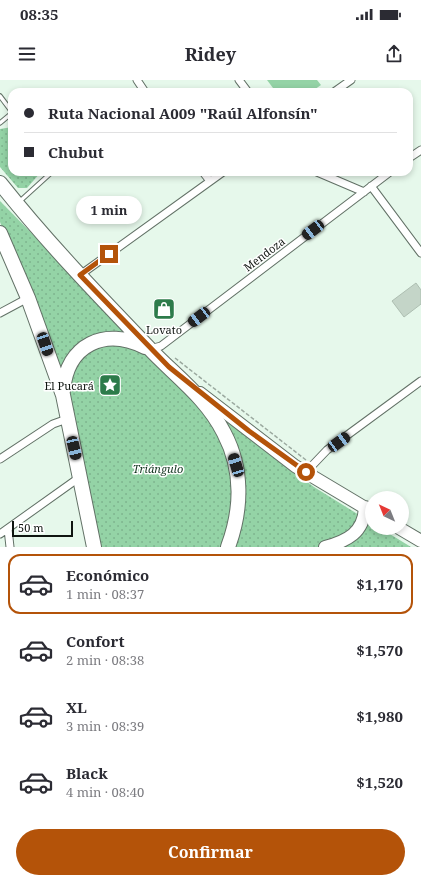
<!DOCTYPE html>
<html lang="es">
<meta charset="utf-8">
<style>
body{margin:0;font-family:"Noto Serif",serif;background:#f7f7f7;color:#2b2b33;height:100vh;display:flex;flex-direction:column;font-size:15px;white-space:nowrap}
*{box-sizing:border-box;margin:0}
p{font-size:13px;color:#7c7c81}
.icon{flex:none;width:22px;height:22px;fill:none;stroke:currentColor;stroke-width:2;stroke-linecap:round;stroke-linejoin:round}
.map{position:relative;height:467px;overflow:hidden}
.drawer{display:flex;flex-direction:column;background:#fff;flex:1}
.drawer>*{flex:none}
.top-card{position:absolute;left:8px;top:8px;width:405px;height:88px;border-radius:12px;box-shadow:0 2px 6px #0003;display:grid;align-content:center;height:88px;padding:0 16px;background:#fff}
.needle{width:26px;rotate:317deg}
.fabs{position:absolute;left:365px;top:411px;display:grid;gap:8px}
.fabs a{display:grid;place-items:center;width:44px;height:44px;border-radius:50%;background:#fff;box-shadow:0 2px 6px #0003;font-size:20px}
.scale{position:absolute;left:12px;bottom:10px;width:61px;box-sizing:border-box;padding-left:4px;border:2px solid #0f1510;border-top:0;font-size:11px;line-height:14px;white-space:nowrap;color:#0f1510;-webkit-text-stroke:3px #fff;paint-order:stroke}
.end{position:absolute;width:18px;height:18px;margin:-9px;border:5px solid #b45309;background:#fff;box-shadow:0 0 0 2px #fff}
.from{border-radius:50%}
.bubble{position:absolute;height:28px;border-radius:14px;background:#fff;box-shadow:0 2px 6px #0003;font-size:13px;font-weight:700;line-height:28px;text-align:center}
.car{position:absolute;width:12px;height:24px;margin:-12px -6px;border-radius:5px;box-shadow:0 0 3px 1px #0007;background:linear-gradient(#222 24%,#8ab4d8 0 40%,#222 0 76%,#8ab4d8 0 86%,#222 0)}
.top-card b{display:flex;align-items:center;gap:14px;height:38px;font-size:15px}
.top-card b+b{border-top:1px solid #e1e1e2}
.top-card i{width:10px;height:10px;background:#2b2b33}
ul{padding:7px 0 0;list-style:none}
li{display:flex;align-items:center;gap:12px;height:60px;margin:0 8px 6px;padding:0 8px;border:2px solid transparent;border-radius:12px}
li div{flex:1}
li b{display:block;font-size:15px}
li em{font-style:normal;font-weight:700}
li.current{border-color:#b45309}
li>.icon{width:36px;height:36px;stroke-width:1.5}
.action{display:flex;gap:8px;margin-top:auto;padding:8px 16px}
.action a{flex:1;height:46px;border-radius:24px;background:#b45309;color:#fff;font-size:16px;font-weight:700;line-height:46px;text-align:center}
.status{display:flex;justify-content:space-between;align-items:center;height:28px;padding:0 20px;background:#fff;direction:ltr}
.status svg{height:11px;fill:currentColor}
header{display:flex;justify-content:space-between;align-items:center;height:52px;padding:0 16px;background:#fff;font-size:18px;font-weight:700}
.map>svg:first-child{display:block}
</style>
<div class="status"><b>08:35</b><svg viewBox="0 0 49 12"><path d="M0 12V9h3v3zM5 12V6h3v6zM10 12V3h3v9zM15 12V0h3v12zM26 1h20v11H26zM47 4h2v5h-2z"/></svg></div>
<header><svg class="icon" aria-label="menu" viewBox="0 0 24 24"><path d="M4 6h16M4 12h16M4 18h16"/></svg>Ridey<svg class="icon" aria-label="share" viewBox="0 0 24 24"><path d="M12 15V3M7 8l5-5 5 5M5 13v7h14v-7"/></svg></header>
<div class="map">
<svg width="421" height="467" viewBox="0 0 421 467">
<defs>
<pattern id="green-dots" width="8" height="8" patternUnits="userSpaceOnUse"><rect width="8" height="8" fill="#94d3a6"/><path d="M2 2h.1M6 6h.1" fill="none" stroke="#7eb48e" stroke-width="1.8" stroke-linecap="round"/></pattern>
</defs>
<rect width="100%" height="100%" fill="#e6f8eb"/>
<path fill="url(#green-dots)" d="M12,47v45h29l-14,16h-9l-18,-21v-38z
M0,121l180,183 134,103 58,36v5h8l31,19h-318l-48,-203 -45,-122z"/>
<path fill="#94d3a6" d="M267,0h50l4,5 -10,7h-35z"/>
<path fill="#c4d5c8" stroke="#adbeb1" d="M416,203l5,7v14l-17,13 -12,-16z"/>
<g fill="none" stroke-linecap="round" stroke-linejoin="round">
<g stroke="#627166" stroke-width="5.5">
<path id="lane" d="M0,16l12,16
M0,43l12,-10
M19,122l33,-30"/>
</g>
<g stroke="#627166" stroke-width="9">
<path id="street" d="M137,0l8,12
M239,0l9,12
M334,12l17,-12
M409,78l12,-8
M203,92l7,9
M317,92l47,20
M371,106l50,67
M80,195l143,-103
M0,233l28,-15
M150,269l11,-3 229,-174
M0,379l53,-35 14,-5
M306,392l21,-22 94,-69
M8,449l2,18
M0,454l80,-57"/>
</g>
<g stroke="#627166" stroke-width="14">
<path id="primary" d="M200,313l95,73 77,46
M399,448l22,13
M325,467c22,-6 39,-14 40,-40"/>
</g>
<g stroke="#627166" stroke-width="16">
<path id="highway" d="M0,103c46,58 97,111 148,164 27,29 58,50 76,86 19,36 18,76 4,114
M0,153l28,65 35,97 31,152
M63,311c4,-47 42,-64 82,-44"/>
</g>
<path stroke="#9ba99f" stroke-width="1.5" stroke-dasharray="4 2" stroke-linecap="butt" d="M175,278l131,102"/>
<use href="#lane" stroke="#fff" stroke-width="3.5"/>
<use href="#street" stroke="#fff" stroke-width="7"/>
<use href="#primary" stroke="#fff" stroke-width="12"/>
<use href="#highway" stroke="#fff" stroke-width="14"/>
</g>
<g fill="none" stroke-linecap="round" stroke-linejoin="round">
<path stroke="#b45309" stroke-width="5" d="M109,174l-29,21 89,92 80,64 57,41"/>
</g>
<defs>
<g id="shop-square" transform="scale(1.15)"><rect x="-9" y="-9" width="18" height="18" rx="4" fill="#2d7b4a" stroke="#fff"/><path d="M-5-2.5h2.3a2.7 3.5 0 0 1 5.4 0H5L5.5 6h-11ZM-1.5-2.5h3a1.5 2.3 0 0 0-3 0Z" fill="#fff"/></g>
<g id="sight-square" transform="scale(1.15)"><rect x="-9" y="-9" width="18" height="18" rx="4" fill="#2d7b4a" stroke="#fff"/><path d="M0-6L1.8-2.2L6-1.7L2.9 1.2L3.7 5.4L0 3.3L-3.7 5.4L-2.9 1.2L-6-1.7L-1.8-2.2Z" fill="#fff"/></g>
</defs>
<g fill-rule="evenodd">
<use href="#shop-square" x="164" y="229"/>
<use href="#sight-square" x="110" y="305"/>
</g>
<g text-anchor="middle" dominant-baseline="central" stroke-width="3" stroke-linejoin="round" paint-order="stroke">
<g font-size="11" fill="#0f1510" stroke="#fff">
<text transform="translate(264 174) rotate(-37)">Mendoza</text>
</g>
<g font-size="11" fill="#0f1510" stroke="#fff">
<text x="164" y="249">Lovato</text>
<text x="94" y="305" text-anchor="end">El Pucará</text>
</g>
<g font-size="11" font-style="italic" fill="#11341e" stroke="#fff">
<text x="158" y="388">Triángulo</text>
</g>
</g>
</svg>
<div class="fabs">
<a><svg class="needle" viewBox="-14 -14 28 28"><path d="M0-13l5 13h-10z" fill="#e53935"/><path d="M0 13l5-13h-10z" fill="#7c7c81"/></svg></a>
</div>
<div class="scale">50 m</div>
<i class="end from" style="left:306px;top:392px"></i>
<i class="end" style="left:109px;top:174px"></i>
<div class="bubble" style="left:76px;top:116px;width:66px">1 min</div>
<i class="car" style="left:313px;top:150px;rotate:233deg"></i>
<i class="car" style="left:199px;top:237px;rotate:233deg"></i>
<i class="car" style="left:45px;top:264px;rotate:161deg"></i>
<i class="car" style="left:339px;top:362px;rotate:54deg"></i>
<i class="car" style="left:74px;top:368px;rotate:167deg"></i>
<i class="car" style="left:236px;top:385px;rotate:343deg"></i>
<div class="top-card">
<b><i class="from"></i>Ruta Nacional A009 &quot;Raúl Alfonsín&quot;</b>
<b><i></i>Chubut</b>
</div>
</div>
<section class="drawer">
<ul>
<li class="current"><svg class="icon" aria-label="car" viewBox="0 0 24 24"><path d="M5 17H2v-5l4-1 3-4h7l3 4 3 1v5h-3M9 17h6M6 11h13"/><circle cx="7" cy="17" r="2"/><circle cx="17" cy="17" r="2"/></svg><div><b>Económico</b><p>1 min · 08:37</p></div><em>$1,170</em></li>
<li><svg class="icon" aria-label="car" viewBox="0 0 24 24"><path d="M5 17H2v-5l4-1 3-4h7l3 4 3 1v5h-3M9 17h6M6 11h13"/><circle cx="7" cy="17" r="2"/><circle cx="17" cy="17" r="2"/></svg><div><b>Confort</b><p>2 min · 08:38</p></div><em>$1,570</em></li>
<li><svg class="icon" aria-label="car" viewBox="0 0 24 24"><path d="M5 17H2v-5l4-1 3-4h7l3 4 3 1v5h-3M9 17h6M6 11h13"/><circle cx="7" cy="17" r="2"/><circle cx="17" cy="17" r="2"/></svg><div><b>XL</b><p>3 min · 08:39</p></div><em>$1,980</em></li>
<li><svg class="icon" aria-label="car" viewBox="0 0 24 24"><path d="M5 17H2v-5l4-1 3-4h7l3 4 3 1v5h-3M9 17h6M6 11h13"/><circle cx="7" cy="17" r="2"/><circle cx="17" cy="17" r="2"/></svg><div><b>Black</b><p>4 min · 08:40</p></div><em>$1,520</em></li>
</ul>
<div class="action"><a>Confirmar</a></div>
</section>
